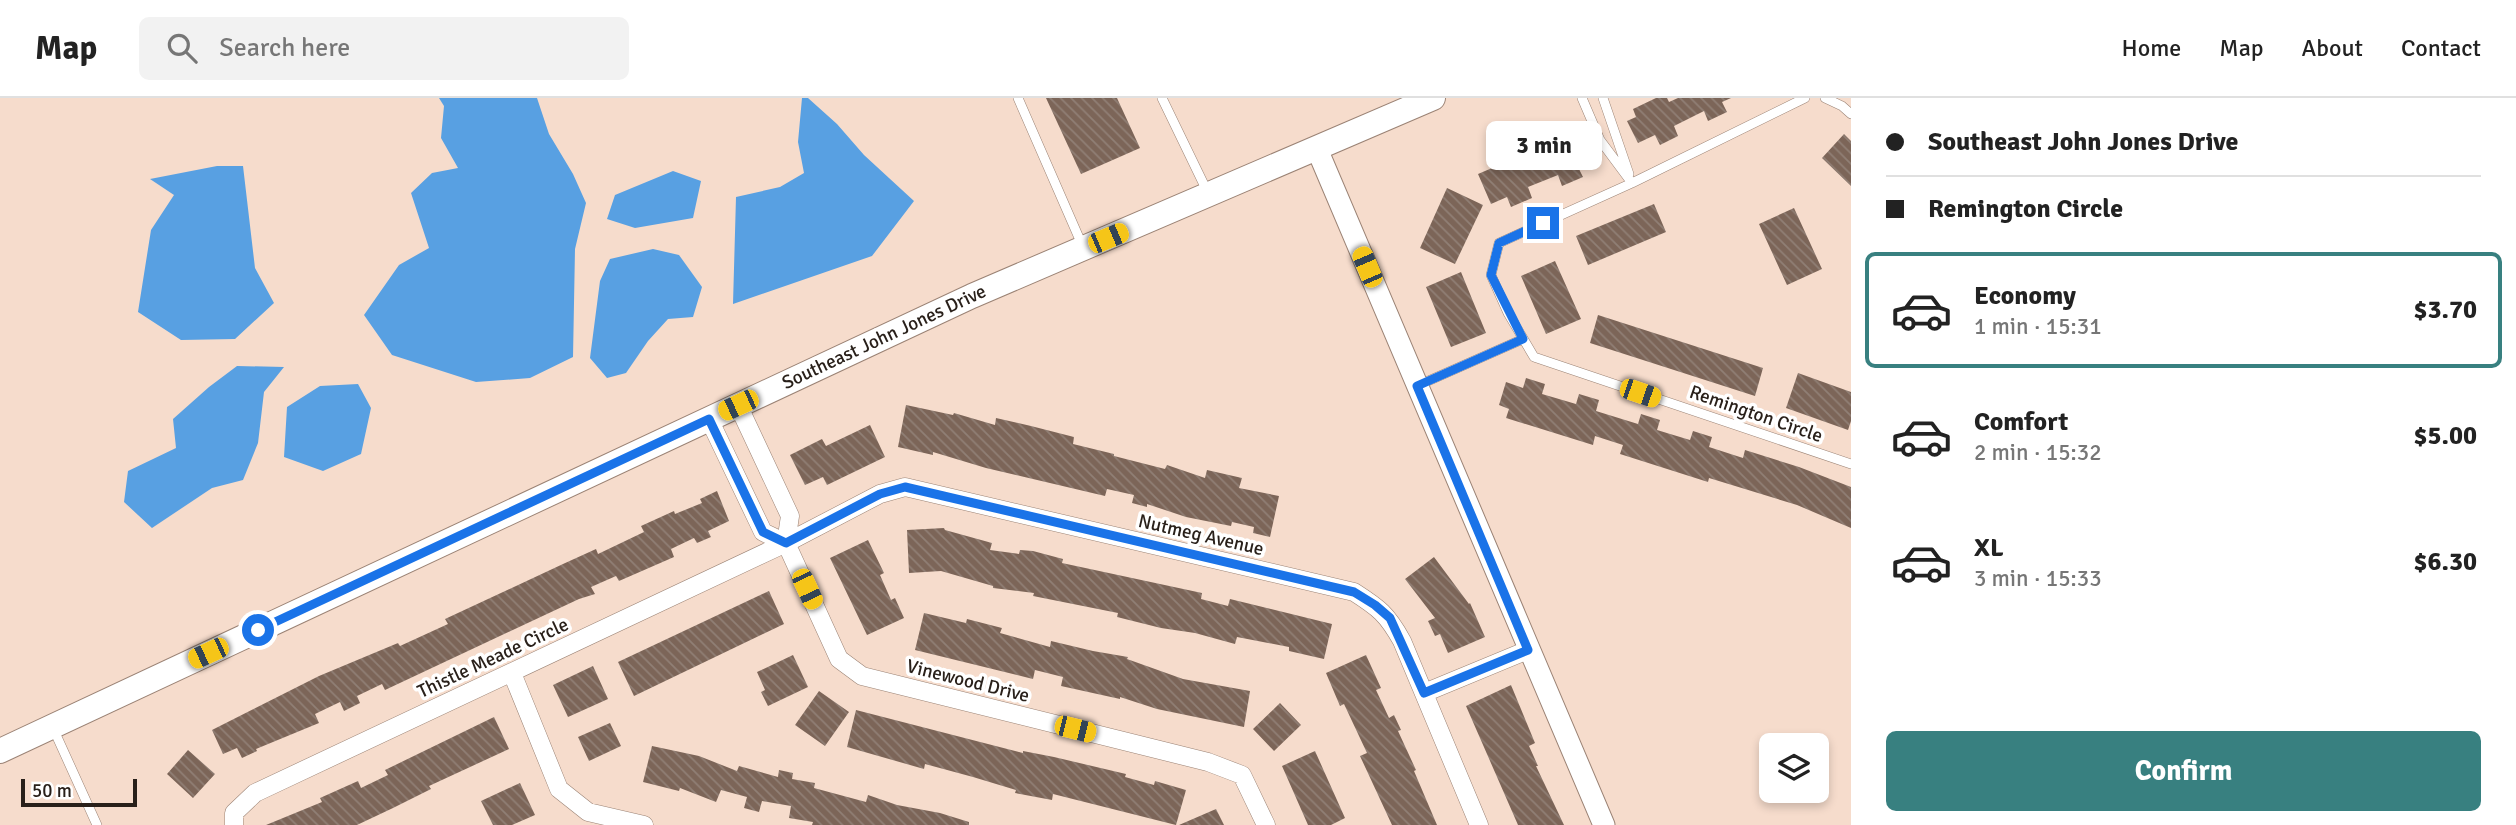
<!DOCTYPE html>
<meta charset="utf-8">
<style>
body{margin:0;font-family:Signika,sans-serif;background:#f2f2f2;color:#222;height:100vh;display:flex;flex-direction:column;font-size:26px;white-space:nowrap}
*{box-sizing:border-box;margin:0}
p{font-size:23px;color:#767676}
.icon{flex:none;width:38px;height:38px;fill:none;stroke:currentColor;stroke-width:2;stroke-linecap:round;stroke-linejoin:round}
.map{position:relative;flex:1;overflow:hidden}
.details{display:flex;flex-direction:column;background:#fff;width:665px}
.details>*{flex:none}
.banner{display:grid;align-content:center;height:154px;padding:0 35px;background:#fff}
.controls{position:absolute;left:1759px;top:635px;display:grid;gap:14px}
.controls a{display:grid;place-items:center;width:70px;height:70px;border-radius:10px;background:#fff;box-shadow:0 4px 10px #0003;font-size:35px}
.scale{position:absolute;left:21px;bottom:18px;width:116px;box-sizing:border-box;padding-left:7px;border:4px solid #29201a;border-top:0;font-size:19px;line-height:24px;white-space:nowrap;color:#29201a;-webkit-text-stroke:5px #fff;paint-order:stroke}
.end{position:absolute;width:32px;height:32px;margin:-16px;border:9px solid #1a73e8;background:#fff;box-shadow:0 0 0 4px #fff}
.from{border-radius:50%}
.bubble{position:absolute;height:49px;border-radius:10px;background:#fff;box-shadow:0 4px 10px #0003;font-size:23px;font-weight:700;line-height:49px;text-align:center}
.car{position:absolute;width:21px;height:42px;margin:-21px -10px;border-radius:9px;box-shadow:0 0 5px 2px #0007;background:linear-gradient(#f5c518 24%,#345 0 40%,#f5c518 0 76%,#345 0 86%,#f5c518 0)}
.banner b{display:flex;align-items:center;gap:24px;height:66px;font-size:26px}
.banner b+b{border-top:2px solid #e0e0e0}
.banner i{width:18px;height:18px;background:#222}
ul{padding:0;list-style:none}
li{display:flex;align-items:center;gap:21px;height:116px;margin:0 14px 10px;padding:0 21px;border:4px solid transparent;border-radius:10px}
li div{flex:1}
li b{display:block;font-size:26px}
li em{font-style:normal;font-weight:700}
li.active{border-color:#388080}
li>.icon{width:63px;height:63px;stroke-width:1.5}
.button{display:flex;gap:14px;margin-top:auto;padding:14px 35px}
.button a{flex:1;height:80px;border-radius:10px;background:#388080;color:#fff;font-size:28px;font-weight:700;line-height:80px;text-align:center}
header{display:flex;align-items:center;gap:42px;box-sizing:border-box;height:98px;padding:0 35px;background:#fff;border-bottom:2px solid #e0e0e0}
header strong{font-size:33px}
nav{display:flex;gap:38px;margin-inline-start:auto;font-size:24px}
.search{width:490px;height:63px;background:#f2f2f2;display:flex;align-items:center;gap:18px;box-sizing:border-box;padding:0 24px;border-radius:10px;color:#767676;font-size:26px}
main{display:flex;flex:1;min-height:0}
.map>svg:first-child{display:block}
</style>
<header>
<strong>Map</strong>
<div class="search"><svg class="icon" aria-label="search" viewBox="0 0 24 24"><circle cx="10" cy="10" r="6"/><path d="M15 15l6 6"/></svg>Search here</div>
<nav><a>Home</a><a>Map</a><a>About</a><a>Contact</a></nav>
</header>
<main>
<div class="map">
<svg width="1851" height="727" viewBox="0 0 1851 727">
<defs>
<pattern id="building-back-hatch" width="6" height="6" patternUnits="userSpaceOnUse" patternTransform="scale(1.75)"><rect width="6" height="6" fill="#7c6558"/><path d="M-1 5l2 2M0 0l6 6M5-1l2 2" fill="none" stroke="#907f75"/></pattern>
</defs>
<rect width="100%" height="100%" fill="#f6dccc"/>
<path fill="#58a0e2" d="M439,0h98l12,36 24,40 13,29 -11,46 -2,108 -43,21 -54,4 -84,-27 -28,-40 35,-50 30,-17 -18,-55 21,-20 26,-5 -17,-30 3,-32z
M802,0h6l29,26 27,31 50,46 -42,55 -139,48 3,-107 44,-10 24,-14 -6,-31z
M217,68h26l12,102 19,35 -39,36 -54,1 -43,-28 13,-82 23,-35 -24,-16z
M673,73l28,10 -8,37 -58,10 -28,-9 8,-24z
M653,151l26,6 23,32 -9,30 -25,2 -20,22 -22,32 -19,5 -17,-20 10,-77 10,-22z
M237,268l47,1 -20,25 -6,51 -15,37 -31,8 -60,40 -28,-26 4,-31 48,-23 -3,-29 36,-32z
M358,286l13,24 -10,46 -38,17 -39,-14 3,-50 33,-21z"/>
<path fill="url(#building-back-hatch)" d="M1046,0h71l23,50 -59,26z
M1656,0h11l2,4 9,-4h53l-9,4 5,10 -19,9 -4,-10 -30,15 4,10 -18,9 -5,-10 -17,8 -11,-22 9,-4 -3,-8z
M1572,36l3,8 11,-4 10,22 -18,7 5,10 -21,9 -4,-11 -30,12 4,11 -21,9 -4,-10 -16,7 -13,-30z
M1844,36l7,7v45l-29,-28z
M1447,90l36,17 -28,59 -35,-16z
M1654,106l12,28 -78,33 -12,-29z
M1794,110l28,61 -35,16 -28,-61z
M1555,163l26,58 -35,15 -25,-58z
M1461,174l25,61 -35,14 -25,-60z
M1598,217l165,53 -8,28 -165,-53z
M1798,275l53,19v29l-3,9 -62,-22z
M1526,280l19,6 -3,10 34,10 3,-10 20,6 -3,11 42,13 3,-10 19,6 -3,10 33,10 3,-9 19,6 -3,10 34,11 2,-8 54,17 52,20v41l-54,-23 -88,-27 -1,4 -88,-28 3,-9 -28,-9 -2,9 -87,-27 3,-9 -10,-4 7,-23 17,6z
M906,307l47,10 1,-2 41,12 1,-7 35,8 43,11 -1,7 41,10v2l51,13 2,-4 38,13 2,-8 35,8 -3,10 40,8 -9,41 -17,-4 1,-6 -22,-5 -1,4 -45,-9 -39,-13v3l-15,-4 2,-8 -27,-6 -2,7 -119,-28 -53,-16v3l-35,-8z
M870,327l15,32 -58,28 -4,-8 -18,8 -15,-30 32,-16 4,7z
M717,393l12,30 -21,10 3,6 -14,6 -3,-5 -23,11 3,8 -55,24 -3,-5 -25,11 4,7 -16,5 -194,91 -3,-6 -25,12 3,7 -16,8 -4,-9 -25,12 4,9 -63,26 1,2 -15,7 -5,-10 -14,6 -11,-24 107,-54 79,-33 2,3 48,-22 -3,-5 118,-55 33,-15 2,5 46,-22 -3,-6 33,-15 1,3 27,-11 -2,-4z
M944,430l1,2 47,13 -2,7 29,4 1,-4 13,1 30,8 -1,4 140,30 -1,6 27,7 2,-7 102,25 -8,35 -35,-8v-4l-52,-10 -2,7 -40,-11 -34,-5 -44,-11 1,-4 -85,-17 1,-3 -41,-5v-2l-52,-15 -32,2 -2,-43z
M868,442l16,33 -4,2 11,25 4,-2 9,20 -37,17 -37,-77z
M1434,459l35,47 1,-1 15,34 -37,16 -8,-19 -5,2 -7,-15 7,-3 -30,-39z
M769,493l15,33 -150,72 -16,-34z
M924,515l42,10 1,-4 35,9 -2,5 50,14 1,-6 42,10 35,6 -1,2 56,20 67,12 -6,36 -87,-18 -37,-12v2l-59,-13 2,-9 -28,-7 -2,9 -118,-29z
M793,557l15,32 -40,19 -7,-14 4,-2 -8,-18z
M1366,557l15,33 -5,2 13,28 5,-3 7,15 -3,1 18,39 -2,1 23,54h-45l-32,-69 7,-3 -23,-49 -4,2 -14,-33z
M593,568l15,33 -40,18 -15,-32z
M1511,587l24,58 -6,3 9,20h-2l28,59h-46l-52,-119z
M819,593l30,21 -24,34 -30,-21z
M1280,605l21,22 -27,26 -21,-22z
M856,612l167,43v-2l31,6 72,17 -1,3 29,8 1,-4 31,9 -10,35 -123,-31 -1,6 -37,-7 1,-3 -43,-13 -48,-13 -1,5 -77,-22z
M494,619l15,32 -80,37 2,3 -38,19 -36,17h-91l56,-23 -2,-4 38,-17 3,7 27,-13 -3,-5z
M610,625l11,23 -32,15 -11,-24z
M652,648l47,10 38,15 2,-5 39,11 1,-7 14,3 -1,6 23,4 -1,5 52,14 2,-7 29,10 43,8 29,9v3h-157l1,-3 -24,-4 2,-12 -29,-5 -3,11 -15,-4 3,-11 -26,-7 -5,12 -36,-14 -1,3 -36,-9z
M188,652l27,24 -22,24 -26,-24z
M1315,653l30,67 -14,7h-23l-26,-59z
M520,685l15,32 -23,10h-19l-12,-24z
M1216,711l8,16h-45z"/>
<g fill="none" stroke-linecap="round" stroke-linejoin="round">
<g stroke="#9b8375" stroke-width="10">
<path id="service" d="M1018,0l65,149
M1162,0l46,95
M1582,0l18,42 32,43
M1603,0l26,76
M1805,0l-173,85 -133,60 -8,32 17,38 26,44 317,107
M1825,0l17,8 9,8
M1419,287l104,-46
M53,630l44,97"/>
</g>
<g stroke="#9b8375" stroke-width="19">
<path id="minor" d="M738,307l52,111 -4,27 53,116 23,17 346,86 34,13 24,50
M709,321l54,113 23,11
M512,575l47,116 29,23 56,13
M1424,595l104,-43
M234,727v-12l21,-20 531,-250 94,-49 25,-7 449,105c25,16 33,22 48,49l77,184"/>
</g>
<g stroke="#9b8375" stroke-width="23">
<path id="tertiary" d="M1317,51l287,676"/>
</g>
<g stroke="#9b8375" stroke-width="26">
<path id="secondary" d="M0,653l972,-455 461,-198"/>
</g>
<use href="#service" stroke="#fff" stroke-width="9"/>
<use href="#minor" stroke="#fff" stroke-width="18"/>
<use href="#tertiary" stroke="#fff" stroke-width="21"/>
<use href="#secondary" stroke="#fff" stroke-width="24"/>
</g>
<g fill="none" stroke-linecap="round" stroke-linejoin="round">
<path stroke="#1a73e8" stroke-width="9" d="M258,532l451,-211 54,113 23,11 94,-49 25,-7 449,105 21,13 15,13 34,75 104,-43 -111,-264 106,-47 -32,-64 8,-32 44,-20"/>
</g>
<g text-anchor="middle" dominant-baseline="central" stroke-width="7" stroke-linejoin="round" paint-order="stroke">
<g font-size="19" fill="#29201a" stroke="#fff">
<text transform="translate(884 239) rotate(-25)">Southeast John Jones Drive</text>
<text transform="translate(1756 316) rotate(19)">Remington Circle</text>
<text transform="translate(1201 437) rotate(13)">Nutmeg Avenue</text>
<text transform="translate(493 560) rotate(-25)">Thistle Meade Circle</text>
<text transform="translate(968 583) rotate(14)">Vinewood Drive</text>
</g>
</g>
</svg>
<div class="controls">
<a><svg class="icon" aria-label="layers" viewBox="0 0 24 24"><path d="M12 4l9 5-9 5-9-5zM3 14l9 5 9-5"/></svg></a>
</div>
<div class="scale">50 m</div>
<i class="end from" style="left:258px;top:532px"></i>
<i class="end" style="left:1543px;top:125px"></i>
<div class="bubble" style="left:1486px;top:23px;width:116px">3 min</div>
<i class="car" style="left:1108px;top:140px;rotate:67deg"></i>
<i class="car" style="left:1367px;top:169px;rotate:337deg"></i>
<i class="car" style="left:1640px;top:295px;rotate:109deg"></i>
<i class="car" style="left:738px;top:307px;rotate:245deg"></i>
<i class="car" style="left:807px;top:491px;rotate:155deg"></i>
<i class="car" style="left:208px;top:555px;rotate:245deg"></i>
<i class="car" style="left:1075px;top:631px;rotate:104deg"></i>
</div>
<section class="details">
<div class="banner">
<b><i class="from"></i>Southeast John Jones Drive</b>
<b><i></i>Remington Circle</b>
</div>
<ul>
<li class="active"><svg class="icon" aria-label="car" viewBox="0 0 24 24"><path d="M5 17H2v-5l4-1 3-4h7l3 4 3 1v5h-3M9 17h6M6 11h13"/><circle cx="7" cy="17" r="2"/><circle cx="17" cy="17" r="2"/></svg><div><b>Economy</b><p>1 min · 15:31</p></div><em>$3.70</em></li>
<li><svg class="icon" aria-label="car" viewBox="0 0 24 24"><path d="M5 17H2v-5l4-1 3-4h7l3 4 3 1v5h-3M9 17h6M6 11h13"/><circle cx="7" cy="17" r="2"/><circle cx="17" cy="17" r="2"/></svg><div><b>Comfort</b><p>2 min · 15:32</p></div><em>$5.00</em></li>
<li><svg class="icon" aria-label="car" viewBox="0 0 24 24"><path d="M5 17H2v-5l4-1 3-4h7l3 4 3 1v5h-3M9 17h6M6 11h13"/><circle cx="7" cy="17" r="2"/><circle cx="17" cy="17" r="2"/></svg><div><b>XL</b><p>3 min · 15:33</p></div><em>$6.30</em></li>
</ul>
<div class="button"><a>Confirm</a></div>
</section>
</main>
